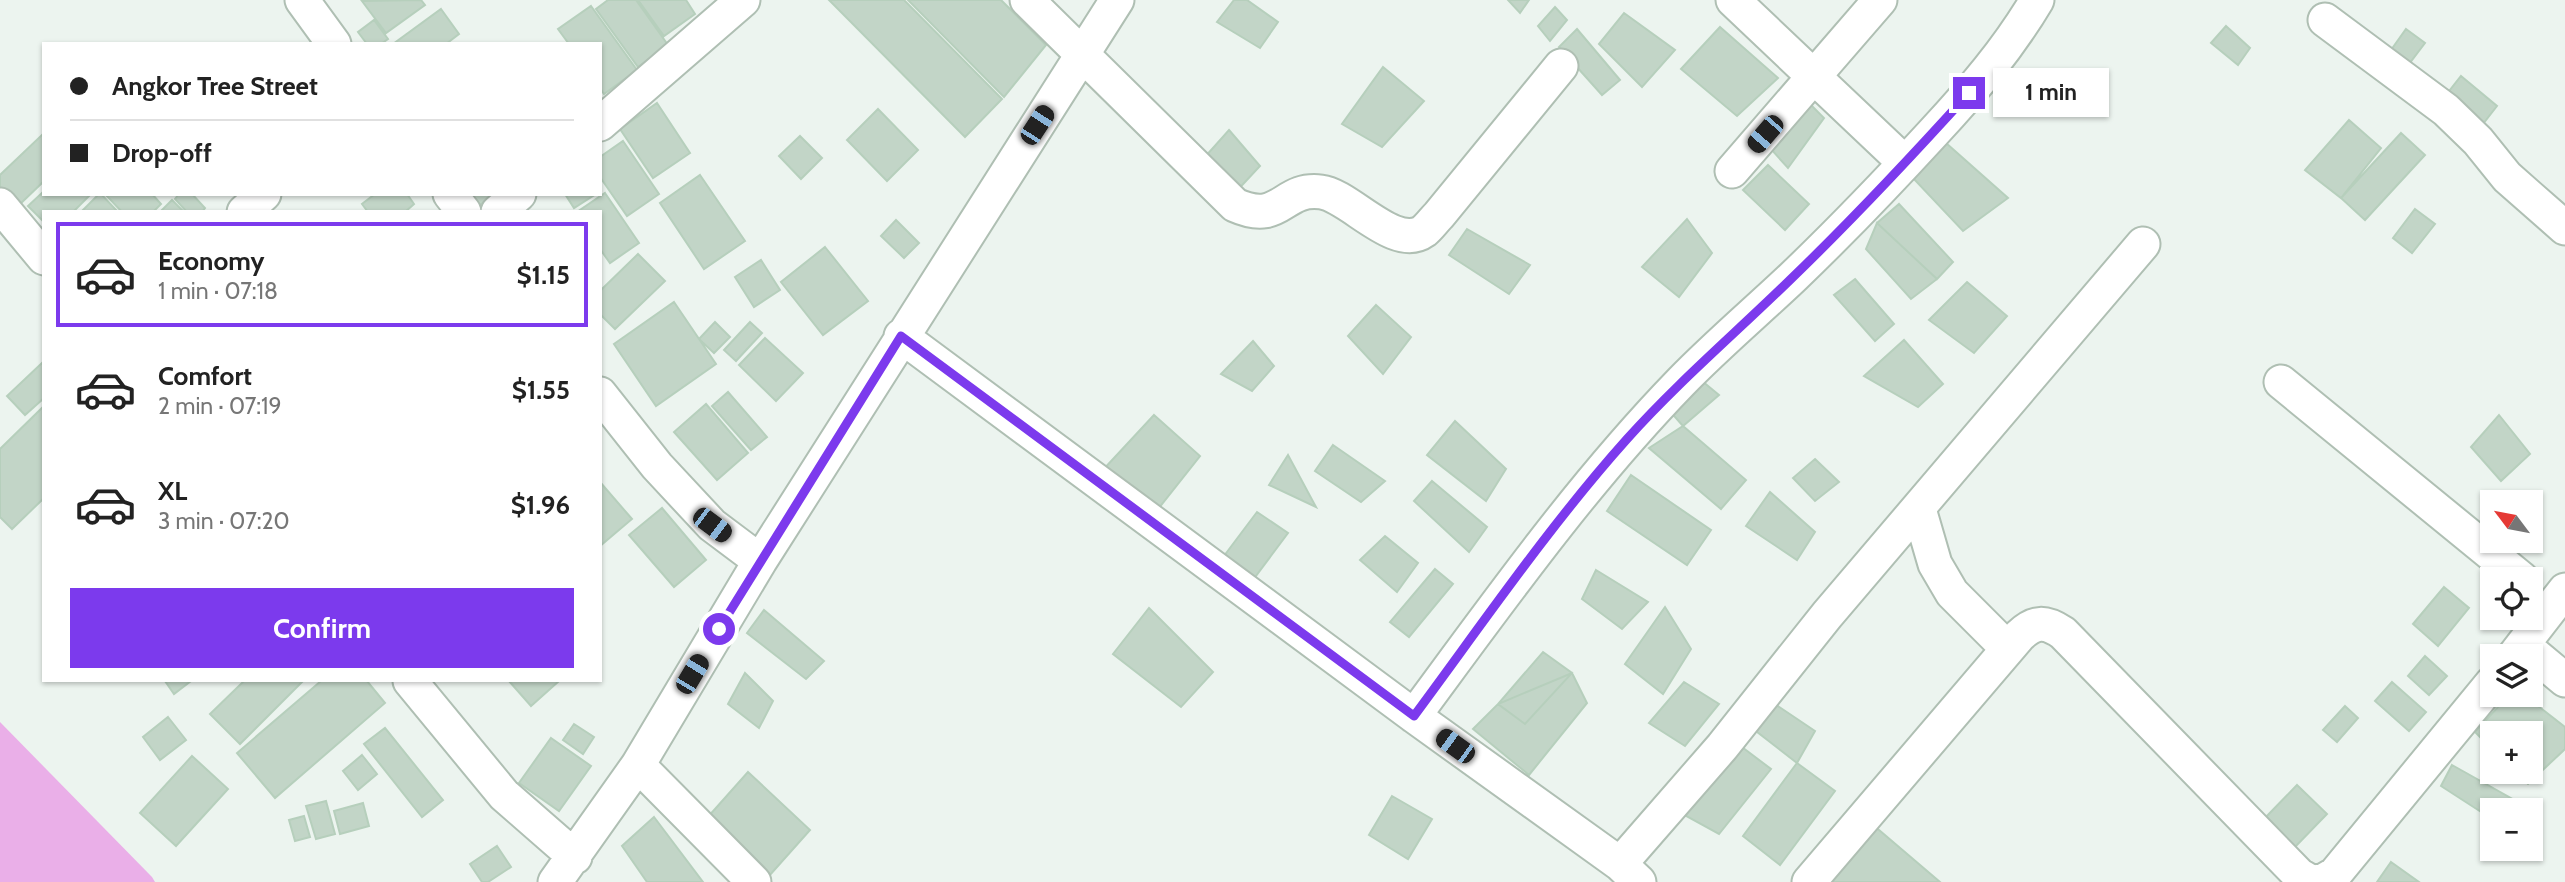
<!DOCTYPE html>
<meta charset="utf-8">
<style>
body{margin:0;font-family:Cabin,sans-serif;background:#f2f2f2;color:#222;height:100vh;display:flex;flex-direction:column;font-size:26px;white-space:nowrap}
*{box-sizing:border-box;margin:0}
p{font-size:23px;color:#767676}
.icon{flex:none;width:38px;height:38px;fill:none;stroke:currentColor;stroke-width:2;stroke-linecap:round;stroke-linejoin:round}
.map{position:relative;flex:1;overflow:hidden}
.details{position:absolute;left:42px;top:210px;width:560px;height:472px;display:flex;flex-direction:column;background:#fff;border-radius:0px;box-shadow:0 2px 5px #0004}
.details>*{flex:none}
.guide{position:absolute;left:42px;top:42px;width:560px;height:154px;border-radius:0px;box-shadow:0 2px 5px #0004;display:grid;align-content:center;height:154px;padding:0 28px;background:#fff}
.needle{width:46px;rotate:302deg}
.controls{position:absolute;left:2480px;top:490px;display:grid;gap:14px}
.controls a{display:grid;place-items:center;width:63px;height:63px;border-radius:0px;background:#fff;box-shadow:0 2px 5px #0004;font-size:35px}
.end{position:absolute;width:32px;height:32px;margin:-16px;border:9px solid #7c3aed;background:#fff;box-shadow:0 0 0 4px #fff}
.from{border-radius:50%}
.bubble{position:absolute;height:49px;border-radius:0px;background:#fff;box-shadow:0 2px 5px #0004;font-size:23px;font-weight:700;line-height:49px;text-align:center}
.car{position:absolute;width:21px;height:42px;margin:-21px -10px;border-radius:9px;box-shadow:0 0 5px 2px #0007;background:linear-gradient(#222 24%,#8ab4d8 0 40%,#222 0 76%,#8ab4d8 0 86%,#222 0)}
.guide b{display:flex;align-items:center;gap:24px;height:66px;font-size:26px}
.guide b+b{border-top:2px solid #e0e0e0}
.guide i{width:18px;height:18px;background:#222}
ul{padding:12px 0 0;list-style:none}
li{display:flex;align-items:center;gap:21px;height:105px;margin:0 14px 10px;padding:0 14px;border:4px solid transparent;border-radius:0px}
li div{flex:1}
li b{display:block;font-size:26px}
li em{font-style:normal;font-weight:700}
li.active{border-color:#7c3aed}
li>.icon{width:63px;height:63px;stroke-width:1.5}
.cta{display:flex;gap:14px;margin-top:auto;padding:14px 28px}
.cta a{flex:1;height:80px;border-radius:0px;background:#7c3aed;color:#fff;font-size:28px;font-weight:700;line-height:80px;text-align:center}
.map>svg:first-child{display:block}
</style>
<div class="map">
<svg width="2565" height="882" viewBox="0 0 2565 882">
<rect width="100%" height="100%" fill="#ecf4ef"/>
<path fill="#eaafe8" d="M0,722l152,155 3,5h-155z"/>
<path fill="#c2d5c7" stroke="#b6cfbc" stroke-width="2" d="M421,0l4,5 -39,28 -24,-32z
M608,0h28l32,45 -30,22 -42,-58z
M638,0h48l9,14 -31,22z
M829,0h75l98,99 -37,38z
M908,0h93l45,45 -42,52z
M1234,0h13l31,22 -18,26 -43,-26z
M1508,0h21l-9,13z
M591,6l46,64 -33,24 -4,-6v-44h-31l-11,-15z
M1555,7l12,13 -17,21 -12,-15z
M441,9l18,25 -13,10h-53z
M1624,13l51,37 -33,37 -43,-43z
M374,20l14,19 -7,5h-14l-9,-12z
M2226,26l24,22 -12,17 -27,-22z
M1720,27l58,51 -41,38 -56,-47z
M1577,29l43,51 -18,15 -43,-48z
M2406,29l19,14 -16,21 -18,-14z
M1383,67l41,34 -42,46 -40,-23z
M2461,76l36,30 -18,23 -37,-29z
M1808,102l16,16 -36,50 -18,-20z
M657,103l33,50 -37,25 -33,-49z
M878,109l40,41 -31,31 -40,-41z
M2349,120l32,28 -40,50 -36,-28z
M1229,130l31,36 -29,31 -35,-30z
M44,133v48l-26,25 -18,-19v-12z
M2401,133l24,22 -60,65 -24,-22z
M800,136l22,22 -21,21 -22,-23z
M623,141l36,53 -32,22 -27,-39v-20z
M1946,143l62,55 -45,33 -50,-53z
M1768,165l41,39 -24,26 -42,-40z
M700,175l45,66 -41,28 -44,-66z
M44,191v3h47l-18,18h-29v10l-16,-16z
M605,193l34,50 -29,20 -10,-14v-37h-23z
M99,194h2l17,18h-37z
M105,194h47l9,10 -8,8h-31z
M179,194h13l13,14 -3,4h-15l-12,-13z
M375,194h32l7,10 -9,8h-37l-6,-8z
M464,194h31l-21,15z
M565,194h31l-22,14z
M172,200l12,12h-24z
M1899,204l54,58 -16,17 -60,-56z
M2415,209l20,15 -23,29 -19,-15z
M1687,219l25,34 -33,44 -37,-30z
M896,220l23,23 -15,15 -23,-22z
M1877,223l60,56 -26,20 -45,-50z
M1467,229l63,36 -21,29 -60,-39z
M825,247l43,54 -45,34 -42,-53z
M638,254l27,27 -50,48 -15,-15v-23z
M761,260l19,30 -26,17 -19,-30z
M1855,279l39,45 -19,17 -41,-46z
M1967,282l40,34 -33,37 -45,-33z
M674,302l42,62 -60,42 -42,-62z
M1376,305l35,32 -28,37 -35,-38z
M715,322l15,15 -16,16 -15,-14z
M750,322l12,11 -26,28 -12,-11z
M765,338l38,35 -27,28 -37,-36z
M1904,340l39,44 -25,23 -54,-31z
M1253,341l21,25 -22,25 -31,-17z
M43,362l1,36 -19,17 -18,-19z
M1696,376l23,19 -36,31 -15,-17z
M728,392l39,45 -16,13 -39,-44z
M706,404l42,49 -31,27 -43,-48z
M44,406v92l-32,31 -12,-12v-68z
M1154,415l46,41 -49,62 -50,-46z
M2499,415l31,39 -29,27 -30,-34z
M1455,421l51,48 -20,32 -59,-46z
M1683,426l63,54 -25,29 -72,-61z
M1333,445l52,36 -24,21 -46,-31z
M1288,455l28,52 -47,-22z
M1815,459l24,23 -24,19 -22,-23z
M1631,475l80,55 -24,35 -80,-54z
M1432,481l55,46 -18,25 -55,-51z
M600,482l32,37 -32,27z
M1770,492l45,40 -18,28 -51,-34z
M662,508l44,52 -32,27 -45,-52z
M1257,512l31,21 -38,51 -32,-20z
M1385,536l33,27 -21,29 -37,-32z
M1435,569l18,15 -44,53 -19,-15z
M1596,570l52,32 -26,27 -40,-30z
M2444,587l25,21 -31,38 -25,-22z
M1665,607l26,42 -28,45 -38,-30z
M1149,608l64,64 -32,35 -68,-53z
M764,610l60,51 -18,18 -59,-46z
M1543,652l29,21 -47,51 -27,-20z
M2425,656l22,20 -18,19 -21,-19z
M745,673l28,28 -14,27 -31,-24z
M1572,673l15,30 -58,72 -56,-46 25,-25z
M165,681h26l-17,13z
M244,681h59l-63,63 -30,-30z
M321,681h46l18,22 -110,95 -38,-45z
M509,681h50l-28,25z
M1684,682l35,22 -34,42 -36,-23z
M2392,682l34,30 -17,19 -34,-30z
M2509,695h15l41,32v22l-37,35 -13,-12h15v-39h-38v16l-17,-17z
M1763,696l52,35 -18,32 -54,-42z
M2345,706l13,12 -21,24 -14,-12z
M168,717l18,23 -26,20 -17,-23z
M574,724l20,13 -11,17 -20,-14z
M385,728l58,72 -21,17 -58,-73z
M551,738l40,28 -32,45 -40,-28z
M1730,738l41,31 -52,65 -42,-23z
M362,755l15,19 -19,16 -15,-19z
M192,756l36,33 -52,57 -36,-33z
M1797,763l38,28 -55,74 -37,-29z
M2452,765l64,36 -10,9h-14v9l-51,-33z
M748,772l62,58 -41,46 -62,-58z
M2297,785l30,29 -34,35 -30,-29z
M1392,796l40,23 -24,40 -39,-24z
M326,801l9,33 -19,5 -10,-33z
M363,803l6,23 -29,8 -6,-23z
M304,816l6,21 -15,4 -6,-21z
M654,817l49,65h-56l-25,-36z
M1872,824l68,58h-118z
M497,846l14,21 -23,15h-6l-12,-18z
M2391,862l28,20h-42z"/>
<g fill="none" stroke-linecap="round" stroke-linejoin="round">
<g stroke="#afbfb3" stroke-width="37">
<path id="minor" d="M302,0l32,44
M1027,0l208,205c47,21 46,-18 86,-13 28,3 74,60 103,39 5,-4 10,-11 15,-16l122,-149
M1733,0l172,163
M2325,20l121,90 32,31 29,36 58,51
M600,124l143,-124
M1732,171l148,-171
M450,194l14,18
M0,205l44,53
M244,212l20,-18
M498,212l21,-18
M901,336l513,380 206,148 19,18
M2281,382l241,197
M600,394l57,72 55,59 48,36
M1919,509l16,55 17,29 56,56
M2523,645l42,35
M2514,656l51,-66
M410,681l94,114 71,62
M1414,716c85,-115 168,-232 267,-334 36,-37 75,-70 112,-105 48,-46 95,-95 140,-144 39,-42 75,-84 104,-133
M638,765l116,117
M1620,864l102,-117 105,-132 316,-371
M555,882l83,-117 122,-204 357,-561
M1809,882l210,-246c16,-15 26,-15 44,-3l236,242 12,7
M2314,882l9,-1 12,-7 157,-191"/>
</g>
<use href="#minor" stroke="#fff" stroke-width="33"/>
</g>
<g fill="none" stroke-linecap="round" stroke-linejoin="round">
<path stroke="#7c3aed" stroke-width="9" d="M719,629l182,-293 513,380c69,-93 136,-191 213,-277 52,-58 111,-108 166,-162 61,-59 119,-121 176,-184"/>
</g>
</svg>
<div class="controls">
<a><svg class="needle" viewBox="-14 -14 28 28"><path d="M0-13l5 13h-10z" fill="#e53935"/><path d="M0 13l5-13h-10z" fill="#767676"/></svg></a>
<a><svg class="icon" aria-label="locate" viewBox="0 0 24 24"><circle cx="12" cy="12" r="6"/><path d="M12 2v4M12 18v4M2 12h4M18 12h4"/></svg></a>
<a><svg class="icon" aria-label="layers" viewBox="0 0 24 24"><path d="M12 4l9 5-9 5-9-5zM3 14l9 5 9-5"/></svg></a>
<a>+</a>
<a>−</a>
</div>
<i class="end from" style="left:719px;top:629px"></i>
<i class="end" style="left:1969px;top:93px"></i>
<div class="bubble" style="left:1993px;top:68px;width:116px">1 min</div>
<i class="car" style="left:1037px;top:125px;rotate:33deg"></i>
<i class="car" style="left:1765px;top:134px;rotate:221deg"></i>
<i class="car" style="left:712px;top:525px;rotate:127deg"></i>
<i class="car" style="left:692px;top:674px;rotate:31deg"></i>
<i class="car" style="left:1455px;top:746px;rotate:306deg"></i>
<div class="guide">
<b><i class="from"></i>Angkor Tree Street</b>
<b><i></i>Drop-off</b>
</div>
<section class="details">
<ul>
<li class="active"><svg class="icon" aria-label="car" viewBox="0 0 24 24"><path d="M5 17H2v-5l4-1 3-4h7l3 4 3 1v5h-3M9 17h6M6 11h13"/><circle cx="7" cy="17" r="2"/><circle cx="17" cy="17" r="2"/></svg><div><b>Economy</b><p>1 min · 07:18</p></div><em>$1.15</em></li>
<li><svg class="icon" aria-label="car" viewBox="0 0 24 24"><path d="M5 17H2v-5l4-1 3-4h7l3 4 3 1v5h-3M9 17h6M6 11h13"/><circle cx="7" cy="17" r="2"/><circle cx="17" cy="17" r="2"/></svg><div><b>Comfort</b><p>2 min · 07:19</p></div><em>$1.55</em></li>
<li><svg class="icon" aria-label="car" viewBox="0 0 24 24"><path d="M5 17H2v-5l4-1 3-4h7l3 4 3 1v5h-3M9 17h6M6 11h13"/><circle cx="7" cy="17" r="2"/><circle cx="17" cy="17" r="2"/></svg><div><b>XL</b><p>3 min · 07:20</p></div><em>$1.96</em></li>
</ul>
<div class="cta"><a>Confirm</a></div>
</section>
</div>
